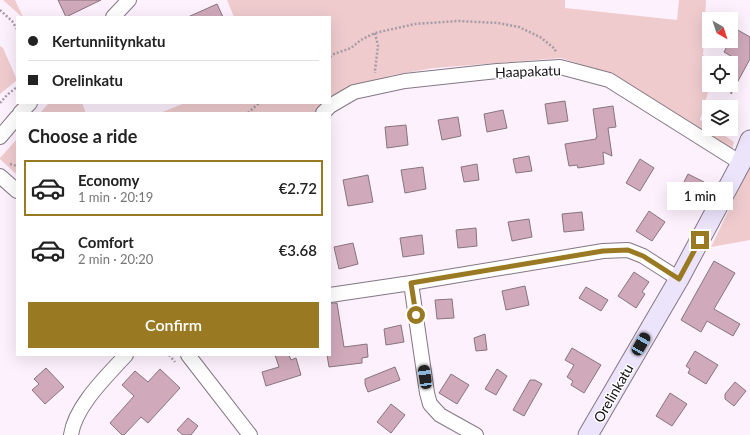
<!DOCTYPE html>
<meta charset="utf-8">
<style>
body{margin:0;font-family:Lato,sans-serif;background:#f6f6f6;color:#222;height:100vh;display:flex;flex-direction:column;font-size:15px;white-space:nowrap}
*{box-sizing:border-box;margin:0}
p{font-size:13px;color:#767676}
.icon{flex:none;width:22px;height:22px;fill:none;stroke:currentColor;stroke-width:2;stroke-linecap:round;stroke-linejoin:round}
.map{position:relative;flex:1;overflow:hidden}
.panel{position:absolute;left:16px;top:112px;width:315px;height:244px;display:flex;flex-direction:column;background:#fff;border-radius:0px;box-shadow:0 4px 16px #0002}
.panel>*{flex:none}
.hud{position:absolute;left:16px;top:16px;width:315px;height:88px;border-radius:0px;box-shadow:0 4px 16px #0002;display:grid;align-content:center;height:88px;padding:0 12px;background:#fff}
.needle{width:26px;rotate:141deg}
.fabs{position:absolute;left:702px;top:12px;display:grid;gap:8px}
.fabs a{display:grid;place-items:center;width:36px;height:36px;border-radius:0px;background:#fff;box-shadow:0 4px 16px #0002;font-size:20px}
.end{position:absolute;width:18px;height:18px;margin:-9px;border:5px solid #997922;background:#fff;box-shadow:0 0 0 2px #fff}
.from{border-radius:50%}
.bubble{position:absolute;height:28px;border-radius:0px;background:#fff;box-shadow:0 4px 16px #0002;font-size:13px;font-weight:600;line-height:28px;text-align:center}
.car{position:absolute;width:12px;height:24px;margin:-12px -6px;border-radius:5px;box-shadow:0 0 3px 1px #0007;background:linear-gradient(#222 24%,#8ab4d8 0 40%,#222 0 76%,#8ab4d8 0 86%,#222 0)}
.hud b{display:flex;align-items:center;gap:14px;height:38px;font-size:15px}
.hud b+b{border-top:1px solid #e0e0e0}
.hud i{width:10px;height:10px;background:#222}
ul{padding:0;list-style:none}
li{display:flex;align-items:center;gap:12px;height:56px;margin:0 8px 6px;padding:0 4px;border:2px solid transparent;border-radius:0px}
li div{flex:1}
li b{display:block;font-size:15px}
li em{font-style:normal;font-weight:600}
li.active{border-color:#997922}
li>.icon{width:36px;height:36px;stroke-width:1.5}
h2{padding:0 12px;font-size:18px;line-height:48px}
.action{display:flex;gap:8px;margin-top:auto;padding:8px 12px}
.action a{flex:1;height:46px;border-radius:0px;background:#997922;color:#fff;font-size:16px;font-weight:600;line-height:46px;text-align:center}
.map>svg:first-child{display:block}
</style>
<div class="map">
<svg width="750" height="435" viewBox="0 0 750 435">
<rect width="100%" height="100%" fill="#fdf1fd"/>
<path fill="#efcbce" d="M3,0h12l8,17h-1z
M227,0h338v8l112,12 2,-20h27l-3,55 14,8h-8v22h1l-10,35 9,5v4h6l19,13 -2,8 -122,-76 -49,-16 -127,10 -41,7 -37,10 -26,14v-82h-96z
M0,46l3,2 14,32 -17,14z
M49,103h33l4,10h-46z
M185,103h141l-9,10h-157z
M17,139v36l-17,-16v-1z
M750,166v74l-39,7z"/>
<path fill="#d0a9bb" stroke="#87757d" d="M58,0h43l-35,17z
M217,4l6,13h-35z
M736,29l14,8v22l-19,35v-26l5,-9 -12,-7 6,-11h1v-2z
M565,101l3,20 -20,3 -3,-20z
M613,106l3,21 -8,1 4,28 -9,-4 1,12 -26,4 -1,-3 -8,1 -4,-22 31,-5v-2h1l-4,-28z
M503,110l4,18 -20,4 -3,-18z
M458,117l3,19 -19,4 -4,-20z
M406,125l2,20 -21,3 -2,-21z
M529,156l3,15 -16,2 -3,-14z
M640,159l14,9 -14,23 -14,-8z
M477,164l2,16 -15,2 -3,-15z
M423,167l3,22 -21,4 -4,-23z
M688,174l16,8 -8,16 -16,-8z
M368,175l5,27 -25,4 -5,-26z
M649,211l16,11 -13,19 -16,-10z
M582,212l2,18 -20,2 -2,-18z
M529,219l3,18 -20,4 -4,-19z
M476,228l1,18 -19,2 -2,-18z
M422,235l2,19 -21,3 -3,-19z
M353,243l5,21 -19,5 -5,-22z
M714,261l21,12 -21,36 26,15 -7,12 -26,-15 -6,11 -20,-12z
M634,272l15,10 -7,10 3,2 -9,14 -18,-12z
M525,286l4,19 -23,5 -4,-19z
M586,287l22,13 -7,11 -22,-13z
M452,299l2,19 -17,1 -2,-19z
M330,303h7l7,44 23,-3 1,13 -6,1v5l-33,4 -2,-12h3z
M401,325l3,17 -18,3 -2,-16z
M485,334l2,16 -11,1 -2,-13z
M572,348l29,17 -17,28 -13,-8 2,-4 -6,-4 7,-12 -9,-5z
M695,351l23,14 -12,19 -18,-11 2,-4 -4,-3z
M275,355h14l2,5 5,-2 5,17 -35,11 -4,-14 17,-5z
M395,367l5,13 -32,12 -3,-8v-5z
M46,368l18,19 -19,17 -13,-14 7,-6 -5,-5z
M160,369l20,19 -32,35 -7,-6 -17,18h-2l-12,-12 24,-27 -12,-11 13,-14 13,11z
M497,369l10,7 -11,19 -11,-6z
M451,374l18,11 -12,19 -18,-11z
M530,380h5l7,4 -18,32 -11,-6z
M735,382l11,9 -12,15 -9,-7v-5z
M670,393l17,11 -15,22 -16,-10z
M391,404l14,11 -14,18 -14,-11z
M188,418l10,8 -7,9h-8l-6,-5z"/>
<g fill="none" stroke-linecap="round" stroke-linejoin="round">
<g stroke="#847784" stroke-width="16">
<path id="street" d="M113,17l16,-17
M20,113l10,-10
M323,113l7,-7 24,-14 51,-11 92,-10 63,-4 49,13 132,83
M0,137l17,-20
M0,176l17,15
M411,283l16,110 3,11 10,11 36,20
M330,295l81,-12 192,-32 25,-1 15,6 36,23
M188,355l62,80
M71,435c4,-29 36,-59 55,-80"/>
</g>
<g stroke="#847784" stroke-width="21">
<path id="secondary" d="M588,435l91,-156 62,-116 9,-23"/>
</g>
<path stroke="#a59ca5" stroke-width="2.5" stroke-dasharray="2 2" stroke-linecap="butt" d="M0,10l12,11 5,8
M375,33l3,13 -3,24v3
M330,57l4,-3 17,-6 10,-8 14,-7 40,-9 43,-3 40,2 21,4 21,10 15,12 1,4
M0,103l7,-8 10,-8
M248,113l11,-10
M10,164l7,2
M169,355l6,7"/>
<use href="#street" stroke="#fff" stroke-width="14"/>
<use href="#secondary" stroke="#ece4fb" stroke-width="19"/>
</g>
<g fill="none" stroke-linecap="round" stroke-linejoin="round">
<path stroke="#997922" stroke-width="5" d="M416,315l-5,-32 192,-32 25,-1 15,6 36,23 21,-39"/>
</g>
<g text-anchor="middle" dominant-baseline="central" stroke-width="3" stroke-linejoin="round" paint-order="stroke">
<g font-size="14" fill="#140f14" stroke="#fff">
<text transform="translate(528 71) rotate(-2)">Haapakatu</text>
<text transform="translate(613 393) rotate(-60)">Orelinkatu</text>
</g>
</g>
</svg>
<div class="fabs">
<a><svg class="needle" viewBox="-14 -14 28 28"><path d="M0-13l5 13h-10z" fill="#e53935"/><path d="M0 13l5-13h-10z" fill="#767676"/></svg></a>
<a><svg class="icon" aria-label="locate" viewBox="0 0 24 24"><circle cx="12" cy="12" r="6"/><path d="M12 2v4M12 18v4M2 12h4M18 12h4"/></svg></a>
<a><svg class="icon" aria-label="layers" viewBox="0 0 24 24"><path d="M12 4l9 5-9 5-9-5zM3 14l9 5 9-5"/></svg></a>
</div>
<i class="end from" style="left:416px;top:315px"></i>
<i class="end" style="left:700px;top:240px"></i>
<div class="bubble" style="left:667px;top:182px;width:66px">1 min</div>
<i class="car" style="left:641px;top:344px;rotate:30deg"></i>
<i class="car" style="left:425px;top:377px;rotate:352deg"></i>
<div class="hud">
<b><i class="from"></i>Kertunniitynkatu</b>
<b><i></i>Orelinkatu</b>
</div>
<section class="panel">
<h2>Choose a ride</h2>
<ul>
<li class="active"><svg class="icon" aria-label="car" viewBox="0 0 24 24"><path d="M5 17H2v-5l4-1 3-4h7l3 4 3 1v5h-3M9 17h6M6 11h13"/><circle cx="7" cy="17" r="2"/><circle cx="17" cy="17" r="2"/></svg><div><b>Economy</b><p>1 min · 20:19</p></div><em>€2.72</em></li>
<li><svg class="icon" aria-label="car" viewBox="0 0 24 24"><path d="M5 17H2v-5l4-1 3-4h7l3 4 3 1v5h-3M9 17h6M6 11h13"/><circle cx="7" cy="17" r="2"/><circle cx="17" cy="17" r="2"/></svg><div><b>Comfort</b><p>2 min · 20:20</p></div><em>€3.68</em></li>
</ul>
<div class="action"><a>Confirm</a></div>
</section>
</div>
